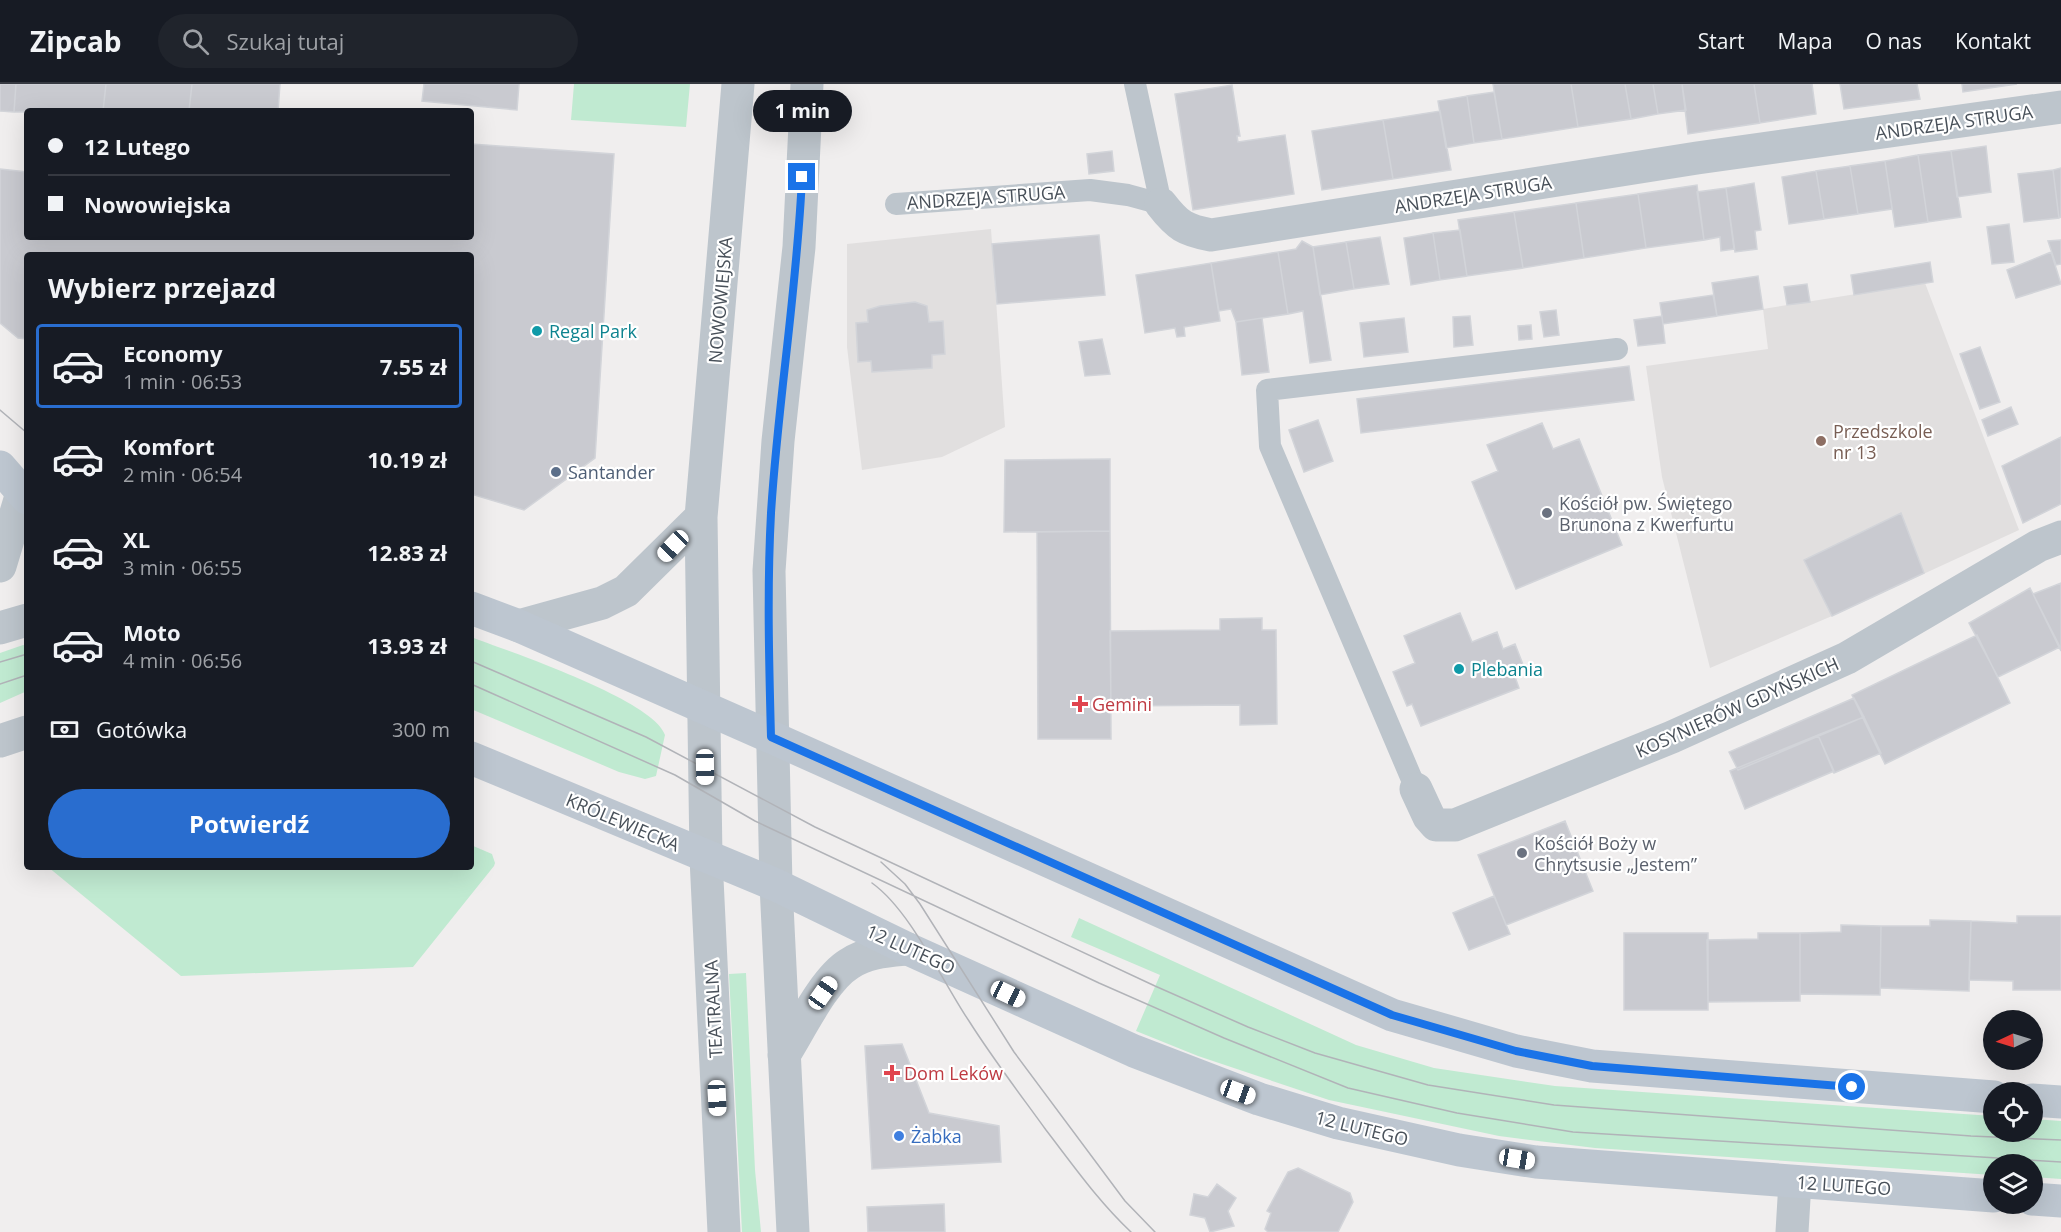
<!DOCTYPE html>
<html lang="pl">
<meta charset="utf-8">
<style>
body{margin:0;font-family:"Open Sans",sans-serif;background:#20242c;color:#f1f3f6;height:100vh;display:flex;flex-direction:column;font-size:22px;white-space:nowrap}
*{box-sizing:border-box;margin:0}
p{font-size:20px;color:#9ea1a6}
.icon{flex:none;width:33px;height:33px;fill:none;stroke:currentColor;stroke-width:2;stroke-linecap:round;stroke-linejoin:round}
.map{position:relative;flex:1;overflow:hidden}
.panel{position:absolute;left:24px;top:168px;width:450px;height:618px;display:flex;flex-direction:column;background:#171b24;border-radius:6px;box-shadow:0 6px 24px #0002}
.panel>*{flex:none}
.guide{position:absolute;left:24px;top:24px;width:450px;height:132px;border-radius:6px;box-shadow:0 6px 24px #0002;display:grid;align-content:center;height:132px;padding:0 24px;background:#171b24}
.needle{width:39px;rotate:266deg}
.controls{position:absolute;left:1983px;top:926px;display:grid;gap:12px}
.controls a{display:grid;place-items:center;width:60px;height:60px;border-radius:50%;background:#171b24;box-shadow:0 6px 24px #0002;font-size:30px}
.end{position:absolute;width:27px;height:27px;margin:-14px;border:8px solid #1a73e8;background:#fff;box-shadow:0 0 0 3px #fff}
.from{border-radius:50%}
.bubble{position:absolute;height:42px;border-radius:21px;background:#171b24;box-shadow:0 6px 24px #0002;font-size:20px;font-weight:700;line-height:42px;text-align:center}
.car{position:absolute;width:18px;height:36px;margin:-18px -9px;border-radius:8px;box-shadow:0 0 4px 2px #0007;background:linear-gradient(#fff 24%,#345 0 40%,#fff 0 76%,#345 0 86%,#fff 0)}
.guide b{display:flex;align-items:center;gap:21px;height:57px;font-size:22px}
.guide b+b{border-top:2px solid #363941}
.guide i{width:15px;height:15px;background:#f1f3f6}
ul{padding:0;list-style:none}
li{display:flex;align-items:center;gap:18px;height:84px;margin:0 12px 9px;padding:0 12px;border:3px solid transparent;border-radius:6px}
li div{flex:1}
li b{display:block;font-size:22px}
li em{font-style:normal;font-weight:700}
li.current{border-color:#296dcf}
li>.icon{width:54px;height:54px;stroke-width:1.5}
h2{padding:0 24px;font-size:27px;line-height:72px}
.pay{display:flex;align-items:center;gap:15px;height:66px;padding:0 24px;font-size:22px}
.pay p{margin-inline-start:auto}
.button{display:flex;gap:12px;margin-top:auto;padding:12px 24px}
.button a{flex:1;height:69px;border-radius:36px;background:#296dcf;color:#fff;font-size:24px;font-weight:700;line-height:69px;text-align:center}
header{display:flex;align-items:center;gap:36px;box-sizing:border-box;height:84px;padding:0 30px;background:#171b24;border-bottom:2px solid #363941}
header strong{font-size:28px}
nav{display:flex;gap:33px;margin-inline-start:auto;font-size:21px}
.search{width:420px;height:54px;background:#20242c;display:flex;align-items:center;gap:15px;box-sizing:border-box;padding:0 21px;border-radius:33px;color:#9ea1a6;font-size:22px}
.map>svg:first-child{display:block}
</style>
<header>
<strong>Zipcab</strong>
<div class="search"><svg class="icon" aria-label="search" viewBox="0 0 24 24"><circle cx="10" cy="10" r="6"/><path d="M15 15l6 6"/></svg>Szukaj tutaj</div>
<nav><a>Start</a><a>Mapa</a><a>O nas</a><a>Kontakt</a></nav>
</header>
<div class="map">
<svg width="2061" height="1148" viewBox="0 0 2061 1148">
<rect width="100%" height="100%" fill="#f0eeee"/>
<path fill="#e1dfdf" d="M991,145l14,198 -63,30 -80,13 -15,-123v-103z
M1925,199l94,247 -187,86 -122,52 -48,-191 -16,-111 122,-17 -5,-40z"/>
<path fill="#c0ead1" d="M574,0h116l-4,43 -115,-7z
M471,553c37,14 183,63 194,98l-9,41 -11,3 -26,-7 -148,-63z
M23,561l4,1v45l-27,12v-50z
M471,761l21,9 3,9 -1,3 -81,101 -232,9 -133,-109h423z
M1079,834l277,127 78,23 121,18 438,30 1,15h38l1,-12 28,2v58l-28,-2 -1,-13h-38l-1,11 -398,-27 -96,-12 -170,-36 -131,-44 -62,-25 24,-56 -89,-38z
M746,889l9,197 6,62h-19l-13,-258z"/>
<path fill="#c9cad0" stroke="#d2d4d9" stroke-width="1.5" d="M0,0h16l-2,28 -14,-1z
M16,0h90l-3,27 -89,1z
M106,0h86l-3,27h-86z
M192,0h88l-2,27h-89z
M424,0h95l-2,26 -95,-9z
M1493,0h78l7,43 -76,12z
M1571,0h54l6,35 -53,8z
M1625,0h28l5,30 -27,5z
M1653,0h29l4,26 -28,4z
M1682,0h72l6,39 -72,11z
M1754,0h58l4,30 -56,9z
M1840,0h77l3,15 -76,10z
M1962,0h55l-54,8z
M1232,1l8,51h-3l1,6 47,-7 9,59 -101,16 -18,-116z
M1494,8l8,47 -28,4 -7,-47z
M1467,12l7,47 -28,5 -8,-47z
M1440,27l11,59 -58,9 -10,-59z
M1383,36l10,59 -71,11 -10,-59z
M471,60l143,10 -19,304 -71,52 -53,-16v-239h-444v84l-9,-1 -18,-15v-154l27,3v65h444z
M1986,62l5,46 -34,5 -6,-46z
M1112,67l2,20 -25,3 -2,-20z
M1951,67l10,66 -33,5 -10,-67z
M1918,71l10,67 -33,5 -10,-66z
M1885,77l7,48 -34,5 -8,-48z
M1850,82l8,48 -34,5 -8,-48z
M2061,84v49l-2,1 -6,-48z
M2053,86l6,48 -35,4 -6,-48z
M1816,87l8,48 -35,5 -7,-47z
M1754,99l7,47 -6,1 2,18 -22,3 -9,-64z
M1697,101l7,55 -58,8 -8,-54z
M1726,104l8,61 -13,2 -1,-14 -16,3 -7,-48z
M1638,110l8,54 -62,10 -8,-55z
M1576,119l8,55 -61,10 -9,-56z
M1514,128l9,56 -56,8 -9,-56z
M2009,140l5,38 -22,2 -5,-37z
M1460,146l7,46 -27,4 -7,-47z
M1433,149l7,47 -29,5 -7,-47z
M1099,151l6,60 -108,9 -5,-60z
M1380,153l9,47 -35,5 -8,-47z
M2061,156v24l-5,1 -8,-24z
M1302,157l11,6 18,113 -21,3 -7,-52 -15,3 -10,-62 18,-3z
M1346,158l8,47 -34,6 -7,-48z
M1278,168l10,62 -52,8 -5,-13 -12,2 -8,-48z
M2051,168l10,32 -45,14 -9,-28z
M1930,178l3,20 -79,13 -3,-20z
M1211,179l9,58 -36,6 1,9 -8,1 -2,-9 -30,5 -9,-58z
M1758,192l5,33 -46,7 -5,-33z
M1807,200l3,18 -23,3 -3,-18z
M1713,211l4,21 -54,8 -3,-21z
M915,218l12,4 2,16 14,-1 2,33 -13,1v13l-60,4 -1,-11 -13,1 -2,-39 12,-1 -1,-12 13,-4z
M1556,226l3,25 -15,2 -4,-25z
M1470,232l3,29 -19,2 -1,-30z
M1662,232l3,27 -27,3 -4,-26z
M1262,234l7,54 -27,3 -6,-53z
M1404,234l4,34 -44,5 -4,-34z
M1531,241l1,14 -13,1 -1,-14z
M1102,255l8,35 -25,2 -6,-34z
M1980,263l20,55 -20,7 -20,-55z
M1629,282l5,34 -273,33 -4,-34z
M2011,323l7,17 -30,12 -6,-16z
M1318,336l15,41 -29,11 -15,-42z
M1542,339l11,26 26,-10 43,106 -106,44 -44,-107 26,-11 -11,-26z
M2061,353v67l-38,19 -21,-57z
M1110,375v72l-106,1 1,-72z
M1901,429l23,60 -92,43 -28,-56z
M1110,447l1,208h-73l-1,-207z
M2061,499v68l-28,-57z
M2030,504l30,59 -62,30 -29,-54z
M1460,529l12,29 25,-10 6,17 12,-5 9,23 -11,4 6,17 -98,38 -9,-22 -5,2 -14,-34 22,-9 -11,-27z
M1262,534v12h14l1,94 -37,1v-20l-129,1 -1,-75 110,-1v-11z
M1977,551l33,68 -125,61 -33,-69z
M1854,614l10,19 -126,53 -9,-18z
M1864,633l17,36 -47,20 -16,-38z
M1818,651l16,36 -89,38 -15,-38z
M1565,737l28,70 -87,34 -28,-70z
M1494,812l16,38 -41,16 -16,-37z
M2017,832h44v74h-48v-9l-44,-1 2,-59 46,2z
M1930,836l41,1 -2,70 -89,-3 1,-62h49z
M1841,841l40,1 -1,69 -80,-1v-61l41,-1z
M1624,849h84v77h-84z
M1758,849h42v68l-92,1 -1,-62 51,-1z
M902,960l27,69 70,13 2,36 -129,7 -7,-123z
M1298,1084l52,25 3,9 -15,30h-70l-3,-3 6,-16 -4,-2 21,-39z
M1217,1100l19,14 -8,13 6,15 -24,6 -5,-14 -15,-3 4,-21 14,3z
M944,1120l1,28h-77l-1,-25z"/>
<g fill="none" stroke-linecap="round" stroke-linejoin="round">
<path stroke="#bdc5cc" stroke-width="22" d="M896,120l194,-14 38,5 33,9 -26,-120
M1416,705l-146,-343 -3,-56 350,-41"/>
<path stroke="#bdc5cc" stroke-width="33" d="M1161,120c17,22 24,26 50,31l486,-77 364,-51
M1416,705l13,28 7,8h19l217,-88 175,-79 191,-112 23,-9
M1792,1148l3,-50"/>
<path stroke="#bdc5cc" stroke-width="33" d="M0,482l22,-73
M519,542l83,-23 24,-12 75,-74
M0,544l27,-8
M0,657l27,-9
M784,971c16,-25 40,-76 65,-91 18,-12 38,-13 59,-15
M724,1148l-18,-374 -5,-341 37,-433
M793,1148l-17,-347 -7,-314 9,-130 21,-194 8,-163"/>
<path stroke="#bdc6d0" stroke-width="33" d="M0,383l27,31
M471,524l48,18 252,111 621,278 124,36 76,15 402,31
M471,674l305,127 132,64 226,102 125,48 79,24 121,27 77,12 458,34
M2032,1016l29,2
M2032,1115l29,2"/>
<path stroke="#b1b3b8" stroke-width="1.5" d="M0,326l27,23
M471,577l175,76 169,90 340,159 93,41 67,26 113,32 126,20 417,31 90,4
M0,578l27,-8
M0,600l27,-9
M471,600l204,91 80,46 344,162 125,55 124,50 109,25 116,19 488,30
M881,778l24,22 15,20 94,148 111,149 30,31
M872,799c39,28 70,98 97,138 24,38 51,73 77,109 27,35 52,71 85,102"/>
</g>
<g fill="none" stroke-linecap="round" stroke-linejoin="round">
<path stroke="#1a73e8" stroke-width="8" d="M802,93c-5,113 -24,224 -31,336 -4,75 -2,149 0,224l621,278 124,36 76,15 260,21"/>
</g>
<g fill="#0f9aa8" stroke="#fff" stroke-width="2">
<circle cx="537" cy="247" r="6"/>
<circle cx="1459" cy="585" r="6"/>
</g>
<circle fill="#8d6e63" stroke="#fff" stroke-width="2" cx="1821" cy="357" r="6"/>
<circle fill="#5c6f8a" stroke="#fff" stroke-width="2" cx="556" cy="388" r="6"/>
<g fill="#6b7280" stroke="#fff" stroke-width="2">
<circle cx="1547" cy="429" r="6"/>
<circle cx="1522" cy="769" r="6"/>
</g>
<g fill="#e0444e" stroke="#fff" stroke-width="2">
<path d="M1077 611h6v6h6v6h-6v6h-6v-6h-6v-6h6z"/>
<path d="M889 980h6v6h6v6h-6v6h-6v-6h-6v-6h6z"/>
</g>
<circle fill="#3f7fe0" stroke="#fff" stroke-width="2" cx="899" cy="1052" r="6"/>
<g text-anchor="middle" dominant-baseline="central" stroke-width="4.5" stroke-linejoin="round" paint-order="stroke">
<g font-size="18" fill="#485059" stroke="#fff">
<text transform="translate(1954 38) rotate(-8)">ANDRZEJA STRUGA</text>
<text transform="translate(1473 110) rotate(-9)">ANDRZEJA STRUGA</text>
<text transform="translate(986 113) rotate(-4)">ANDRZEJA STRUGA</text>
<text transform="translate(720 216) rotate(-85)">NOWOWIEJSKA</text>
<text transform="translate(1737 623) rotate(-24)">KOSYNIERÓW GDYŃSKICH</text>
<text transform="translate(623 738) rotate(23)">KRÓLEWIECKA</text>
<text transform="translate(911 865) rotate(24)">12 LUTEGO</text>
<text transform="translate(713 925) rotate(-93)">TEATRALNA</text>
<text transform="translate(1362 1044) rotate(14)">12 LUTEGO</text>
<text transform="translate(1844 1101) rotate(4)">12 LUTEGO</text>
</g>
<g font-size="18" fill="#0d838f" stroke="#fff" text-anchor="start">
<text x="549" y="247">Regal Park</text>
<text x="1471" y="585">Plebania</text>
</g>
<g font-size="18" fill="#785e54" stroke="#fff" text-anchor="start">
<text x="1833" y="347">Przedszkole<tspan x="1833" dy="21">nr 13</tspan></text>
</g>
<g font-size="18" fill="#4e5e75" stroke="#fff" text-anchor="start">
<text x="568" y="388">Santander</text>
</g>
<g font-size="18" fill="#5b616d" stroke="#fff" text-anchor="start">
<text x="1559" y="419">Kościół pw. Świętego<tspan x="1559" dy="21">Brunona z Kwerfurtu</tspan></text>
<text x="1534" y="759">Kościół Boży w<tspan x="1534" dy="21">Chrytsusie „Jestem”</tspan></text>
</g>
<g font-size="18" fill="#be3a42" stroke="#fff" text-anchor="start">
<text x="1092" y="620">Gemini</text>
<text x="904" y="989">Dom Leków</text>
</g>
<g font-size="18" fill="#366cbe" stroke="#fff" text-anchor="start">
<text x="911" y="1052">Żabka</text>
</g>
</g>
</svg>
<div class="controls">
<a><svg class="needle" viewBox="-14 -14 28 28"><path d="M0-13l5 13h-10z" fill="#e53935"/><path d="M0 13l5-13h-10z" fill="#9ea1a6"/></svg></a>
<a><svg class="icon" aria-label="locate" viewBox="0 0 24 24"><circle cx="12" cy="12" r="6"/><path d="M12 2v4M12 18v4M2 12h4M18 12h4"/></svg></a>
<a><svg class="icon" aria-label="layers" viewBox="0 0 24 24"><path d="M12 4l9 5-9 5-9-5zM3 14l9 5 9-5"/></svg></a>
</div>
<i class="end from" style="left:1852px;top:1003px"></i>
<i class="end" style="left:802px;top:93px"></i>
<div class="bubble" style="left:753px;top:6px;width:99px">1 min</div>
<i class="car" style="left:673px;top:462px;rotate:224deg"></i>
<i class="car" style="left:705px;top:683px;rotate:179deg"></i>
<i class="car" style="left:823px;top:909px;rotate:35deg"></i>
<i class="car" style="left:1008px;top:910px;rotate:115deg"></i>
<i class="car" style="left:1238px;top:1008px;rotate:110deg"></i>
<i class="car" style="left:717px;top:1014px;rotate:177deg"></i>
<i class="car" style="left:1517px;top:1075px;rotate:99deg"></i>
<div class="guide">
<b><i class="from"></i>12 Lutego</b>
<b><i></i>Nowowiejska</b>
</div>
<section class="panel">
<h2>Wybierz przejazd</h2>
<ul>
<li class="current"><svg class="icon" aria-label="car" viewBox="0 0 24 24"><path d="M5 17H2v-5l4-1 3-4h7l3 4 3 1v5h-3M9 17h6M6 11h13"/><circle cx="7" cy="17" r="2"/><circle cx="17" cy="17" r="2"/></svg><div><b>Economy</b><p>1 min · 06:53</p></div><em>7.55 zł</em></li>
<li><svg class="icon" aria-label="car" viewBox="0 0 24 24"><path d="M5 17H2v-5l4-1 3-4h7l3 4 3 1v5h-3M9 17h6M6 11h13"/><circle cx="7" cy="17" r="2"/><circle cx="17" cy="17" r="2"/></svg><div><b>Komfort</b><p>2 min · 06:54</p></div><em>10.19 zł</em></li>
<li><svg class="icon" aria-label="car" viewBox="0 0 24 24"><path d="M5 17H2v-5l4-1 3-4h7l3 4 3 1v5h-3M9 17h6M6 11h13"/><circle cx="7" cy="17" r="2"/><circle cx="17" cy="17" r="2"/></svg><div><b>XL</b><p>3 min · 06:55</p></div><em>12.83 zł</em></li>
<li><svg class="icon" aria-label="car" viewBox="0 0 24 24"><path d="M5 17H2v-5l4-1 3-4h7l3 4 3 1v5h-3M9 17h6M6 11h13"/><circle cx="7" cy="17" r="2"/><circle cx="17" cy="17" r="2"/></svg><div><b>Moto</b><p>4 min · 06:56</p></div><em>13.93 zł</em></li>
</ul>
<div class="pay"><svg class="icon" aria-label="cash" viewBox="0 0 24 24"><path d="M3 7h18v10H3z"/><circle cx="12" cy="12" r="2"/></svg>Gotówka<p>300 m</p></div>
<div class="button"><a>Potwierdź</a></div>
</section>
</div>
